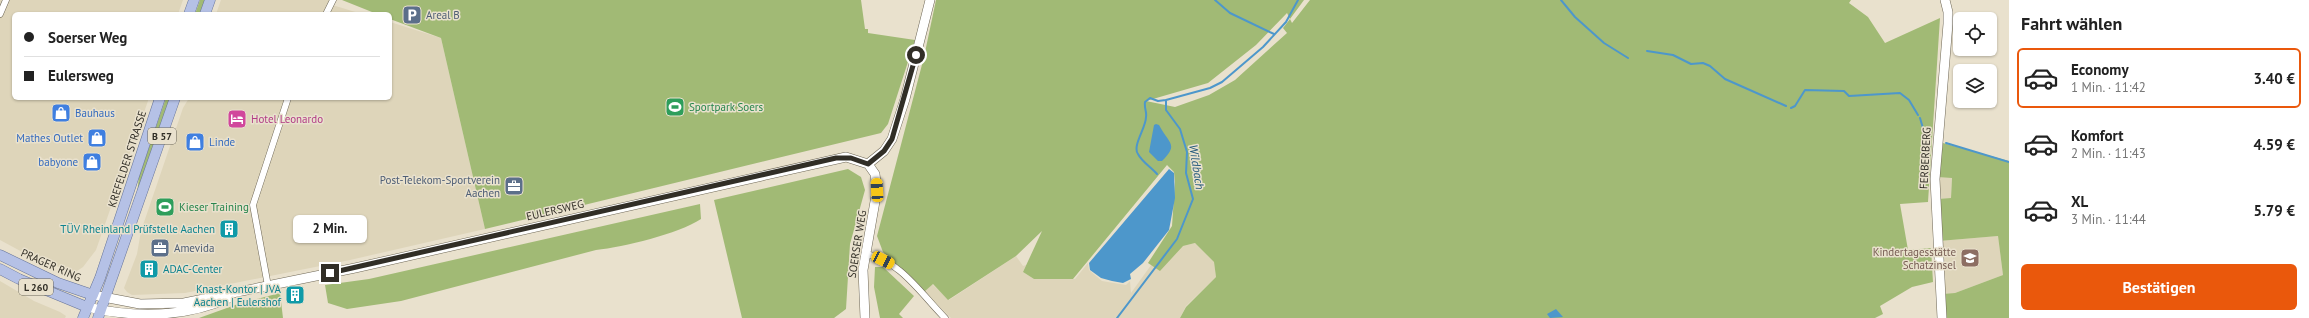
<!DOCTYPE html>
<html lang="de">
<meta charset="utf-8">
<style>
body{margin:0;font-family:"PT Sans",sans-serif;background:#f2f2f2;color:#222;height:100vh;display:flex;flex-direction:column;font-size:15px;white-space:nowrap}
*{box-sizing:border-box;margin:0}
p{font-size:13px;color:#767676}
.icon{flex:none;width:22px;height:22px;fill:none;stroke:currentColor;stroke-width:2;stroke-linecap:round;stroke-linejoin:round}
.map{position:relative;flex:1;overflow:hidden}
.side{display:flex;flex-direction:column;background:#fff;width:300px}
.side>*{flex:none}
.hud{position:absolute;left:12px;top:12px;width:380px;height:88px;border-radius:6px;box-shadow:0 1px 3px #0004;display:grid;align-content:center;height:88px;padding:0 12px;background:#fff}
.controls{position:absolute;left:1953px;top:12px;display:grid;gap:8px}
.controls a{display:grid;place-items:center;width:44px;height:44px;border-radius:6px;background:#fff;box-shadow:0 1px 3px #0004;font-size:20px}
.end{position:absolute;width:18px;height:18px;margin:-9px;border:5px solid #312e26;background:#fff;box-shadow:0 0 0 2px #fff}
.from{border-radius:50%}
.bubble{position:absolute;height:28px;border-radius:6px;background:#fff;box-shadow:0 1px 3px #0004;font-size:13px;font-weight:700;line-height:28px;text-align:center}
.car{position:absolute;width:12px;height:24px;margin:-12px -6px;border-radius:5px;box-shadow:0 0 3px 1px #0007;background:linear-gradient(#f5c518 24%,#345 0 40%,#f5c518 0 76%,#345 0 86%,#f5c518 0)}
.hud b{display:flex;align-items:center;gap:14px;height:38px;font-size:15px}
.hud b+b{border-top:1px solid #e0e0e0}
.hud i{width:10px;height:10px;background:#222}
ul{padding:0;list-style:none}
li{display:flex;align-items:center;gap:12px;height:60px;margin:0 8px 6px;padding:0 4px;border:2px solid transparent;border-radius:6px}
li div{flex:1}
li b{display:block;font-size:15px}
li em{font-style:normal;font-weight:700}
li.on{border-color:#ea580c}
li>.icon{width:36px;height:36px;stroke-width:1.5}
h2{padding:0 12px;font-size:18px;line-height:48px}
.button{display:flex;gap:8px;margin-top:auto;padding:8px 12px}
.button a{flex:1;height:46px;border-radius:6px;background:#ea580c;color:#fff;font-size:16px;font-weight:700;line-height:46px;text-align:center}
main{display:flex;flex:1;min-height:0}
.map>svg:first-child{display:block}
</style>
<main>
<div class="map">
<svg width="2009" height="318" viewBox="0 0 2009 318">
<rect width="100%" height="100%" fill="#e9e1cd"/>
<path fill="#ded5ba" d="M0,0h183l-5,14h-164v84h135l-53,152 -13,17 -9,6 -48,-19 -26,-14z
M221,0h110l-2,4 33,10h-146z
M390,22l51,16 44,191 -135,31 -165,33 -53,2 -5,-3 -3,-4 13,-34 4,-23 42,-123 6,-10h201z
M1938,177h14l-1,21 -14,1z
M1172,236l11,10 12,-3 19,19 2,15 -30,29 -6,12h-229l-27,-26 8,-8 17,16 67,-44 7,10 3,-1 -3,7 11,7h41l13,-16 1,7 13,11 24,4 4,-4 1,12z
M1998,236l5,39 -48,18 -13,1 -3,-53z
M0,281l34,20 26,11 6,4 -1,2h-65z"/>
<path fill="#a1ba75" fill-rule="evenodd" d="M200,0h5l-5,14h-5z
M342,0h519l4,29h3v4l47,7 -27,84 -7,9 -396,96 -44,-191 -51,-19v-5h-13z
M936,0h368l-14,19 2,4 18,-23h541l-2,3 19,14 17,26 55,-25 -12,184 -28,2 8,46 23,-2 2,34 -21,5 -32,19 3,8 -8,4h-695l6,-11 30,-30 -2,-15 -19,-19 -12,3 -23,25 -12,-8 24,-37 3,-44 -1,-10 -7,-7 -94,114h-39l-11,-7 19,-41 -26,25 -68,44 -15,-16 -9,8 -41,-40 -6,-16 47,-179zM1287,13l3,6 -7,9 4,5 -52,47 -26,15 -34,12 -29,-6 62,-18 48,-38z
M166,98h4l-33,96 2,-18z
M1943,143l66,18v157h-65l-2,-24 13,-1 48,-18 -5,-39 -59,5 -2,-42 14,-1 1,-20 -14,-1z
M848,169l13,8 4,13 -15,54 -4,65 -12,9h-92l-28,-118z
M700,204l1,15c-23,15 -77,28 -105,31l-195,51 -54,8 -19,-6 -3,-18 44,-6z
M875,267h8l31,29 -15,18 4,4h-23l-6,-31z
M280,293l3,25h-84l39,-14z"/>
<path fill="#4d97cb" d="M1156,124l3,1c10,19 20,19 3,36h-4l-9,-9 5,-27z
M1169,169l5,4 1,25 -6,32 -26,33 -13,11 1,5 -8,4 -11,-2 -11,-3 -11,-8 -1,-7z
M1556,309l7,8 -13,1 -3,-4z"/>
<g fill="none" stroke-linecap="round" stroke-linejoin="round">
<path stroke="#4d97cb" stroke-width="2" d="M1215,0l15,13 44,21
M1561,0l14,17 29,26 24,15
M1647,51l26,4 18,9 12,-1 7,3 15,13 61,27
M1791,108l4,-2 10,-16 39,1 5,5 51,-3 9,7 9,15
M1920,118l5,17 4,3
M1946,143l63,19
M1157,174c-6,-7 -15,-12 -19,-20 -6,-8 8,-26 8,-37 1,-5 -2,-9 -1,-15l5,-4 8,3 8,-1
M1117,318l60,-79 16,-40 -7,-26 1,-21 -7,-23 -14,-19v-10l44,-12 12,-6 41,-35 23,-25 12,-22"/>
<g stroke="#6e6756" stroke-width="7">
<path id="street" d="M0,14l6,-14
M326,14l7,-14
M865,254c34,5 57,41 80,64
M268,286l-15,-81 35,-107"/>
</g>
<g stroke="#6e6756" stroke-width="10">
<path id="secondary" d="M868,164l16,-13 8,-12 13,-40 25,-99
M93,295l47,9 44,-1 171,-35 491,-111 22,7 7,10 2,16 -14,80 2,48
M87,307c48,11 96,11 142,-9
M1942,318l-7,-139 13,-155v-12l-3,-12"/>
</g>
<g stroke="#667398" stroke-width="11">
<path id="primary" d="M189,14l5,-14
M205,14l5,-14
M0,255l58,28 35,12
M0,269l19,10 68,28
M83,318l17,-40 60,-180
M98,318l77,-220"/>
</g>
<use href="#street" stroke="#fff" stroke-width="6"/>
<use href="#secondary" stroke="#fff" stroke-width="9"/>
<use href="#primary" stroke="#b5c1e6" stroke-width="10"/>
</g>
<g fill="none" stroke-linecap="round" stroke-linejoin="round">
<path stroke="#312e26" stroke-width="5" d="M330,273l506,-115h15l17,6 16,-13 8,-12 24,-84"/>
</g>
<defs>
<g id="parking-square" transform="scale(1)"><rect x="-9" y="-9" width="18" height="18" rx="4" fill="#5c6f8a" stroke="#e9e1cd"/><path d="M-3.5-5.5H1a3.5 3.5 0 0 1 0 7H-1V5.5H-3.5ZM-1-3.4V-.6H.8a1.4 1.4 0 0 0 0-2.8Z" fill="#fff"/></g>
<g id="stadium-square" transform="scale(1)"><rect x="-9" y="-9" width="18" height="18" rx="4" fill="#2e9e5b" stroke="#e9e1cd"/><path d="M0-5a6.5 5 0 1 0 0 10a6.5 5 0 1 0 0-10ZM-3.5-1.8h7v3.6h-7Z" fill="#fff"/></g>
<g id="shop-square" transform="scale(1)"><rect x="-9" y="-9" width="18" height="18" rx="4" fill="#3f7fe0" stroke="#e9e1cd"/><path d="M-5-2.5h2.3a2.7 3.5 0 0 1 5.4 0H5L5.5 6h-11ZM-1.5-2.5h3a1.5 2.3 0 0 0-3 0Z" fill="#fff"/></g>
<g id="hotel-square" transform="scale(1)"><rect x="-9" y="-9" width="18" height="18" rx="4" fill="#d1479c" stroke="#e9e1cd"/><path d="M-6-4.5h1.5V1H6V5H4.5V3h-9V5H-6ZM-4 0a1.8 1.8 0 1 1 3.6 0ZM.5 0V-2.5h3Q6-2.5 6 0Z" fill="#fff"/></g>
<g id="office-square" transform="scale(1)"><rect x="-9" y="-9" width="18" height="18" rx="4" fill="#5c6f8a" stroke="#e9e1cd"/><path d="M-6-3h4V-5.5h4V-3h4V5H-6ZM-1-4.5V-3h2v-1.5ZM-6 0V1H6V0Z" fill="#fff"/></g>
<g id="building-square" transform="scale(1)"><rect x="-9" y="-9" width="18" height="18" rx="4" fill="#0f9aa8" stroke="#e9e1cd"/><path d="M-4-6H4V6H1V3H-1V6H-4ZM-2.5-4.3h1.7v1.8h-1.7ZM.8-4.3h1.7v1.8H.8ZM-2.5-1h1.7V.8h-1.7ZM.8-1h1.7V.8H.8Z" fill="#fff"/></g>
<g id="school-square" transform="scale(1)"><rect x="-9" y="-9" width="18" height="18" rx="4" fill="#8d6e63" stroke="#e9e1cd"/><path d="M0-5L7-2L0 1L-7-2ZM-4 1L0 2.5L4 1V4Q0 6-4 4Z" fill="#fff"/></g>
</defs>
<g fill-rule="evenodd">
<use href="#parking-square" x="412" y="15"/>
<use href="#stadium-square" x="675" y="107"/>
<use href="#shop-square" x="61" y="113"/>
<use href="#hotel-square" x="237" y="119"/>
<use href="#shop-square" x="97" y="138"/>
<use href="#shop-square" x="195" y="142"/>
<use href="#shop-square" x="92" y="162"/>
<use href="#office-square" x="514" y="186"/>
<use href="#stadium-square" x="165" y="207"/>
<use href="#building-square" x="229" y="229"/>
<use href="#office-square" x="160" y="248"/>
<use href="#school-square" x="1970" y="258"/>
<use href="#building-square" x="149" y="269"/>
<use href="#building-square" x="295" y="295"/>
</g>
<g text-anchor="middle" dominant-baseline="central" stroke-width="3" stroke-linejoin="round" paint-order="stroke">
<g fill="#e9e1cd" stroke="#686458" stroke-width="1">
<rect x="148" y="128" width="28" height="16" rx="3"/>
<rect x="19" y="279" width="34" height="16" rx="3"/>
</g>
<g font-size="10" font-weight="bold" fill="#312e26">
<text x="162" y="136">B 57</text>
<text x="36" y="287">L 260</text>
</g>
<g font-size="11" fill="#4e5e75" stroke="#e9e1cd" text-anchor="start">
<text x="426" y="15">Areal B</text>
<text x="500" y="180" text-anchor="end">Post-Telekom-Sportverein<tspan x="500" dy="13">Aachen</tspan></text>
<text x="174" y="248">Amevida</text>
</g>
<g font-size="11" fill="#27864d" stroke="#e9e1cd" text-anchor="start">
<text x="689" y="107">Sportpark Soers</text>
<text x="179" y="207">Kieser Training</text>
</g>
<g font-size="11" fill="#366cbe" stroke="#e9e1cd" text-anchor="start">
<text x="75" y="113">Bauhaus</text>
<text x="83" y="138" text-anchor="end">Mathes Outlet</text>
<text x="209" y="142">Linde</text>
<text x="78" y="162" text-anchor="end">babyone</text>
</g>
<g font-size="11" fill="#b23c85" stroke="#e9e1cd" text-anchor="start">
<text x="251" y="119">Hotel Leonardo</text>
</g>
<g font-size="11" fill="#312e26" stroke="#e9e1cd">
<text transform="translate(1925 158) rotate(-87)">FERBERBERG</text>
<text transform="translate(127 159) rotate(-72)">KREFELDER STRASSE</text>
<text transform="translate(555 210) rotate(-13)">EULERSWEG</text>
<text transform="translate(857 244) rotate(-81)">SOERSER WEG</text>
<text transform="translate(51 265) rotate(24)">PRAGER RING</text>
</g>
<g font-size="11" fill="#0d838f" stroke="#e9e1cd" text-anchor="end">
<text x="215" y="229">TÜV Rheinland Prüfstelle Aachen</text>
<text x="163" y="269" text-anchor="start">ADAC-Center</text>
<text x="281" y="289">Knast-Kontor | JVA<tspan x="281" dy="13">Aachen | Eulershof</tspan></text>
</g>
<g font-size="11" fill="#785e54" stroke="#e9e1cd" text-anchor="end">
<text x="1956" y="252">Kindertagesstätte<tspan x="1956" dy="13">Schatzinsel</tspan></text>
</g>
<g font-size="12" font-style="italic" fill="#1f567a" stroke="#e9e1cd">
<text transform="translate(1197 167) rotate(81)">Wildbach</text>
</g>
</g>
</svg>
<div class="controls">
<a><svg class="icon" aria-label="locate" viewBox="0 0 24 24"><circle cx="12" cy="12" r="6"/><path d="M12 2v4M12 18v4M2 12h4M18 12h4"/></svg></a>
<a><svg class="icon" aria-label="layers" viewBox="0 0 24 24"><path d="M12 4l9 5-9 5-9-5zM3 14l9 5 9-5"/></svg></a>
</div>
<i class="end from" style="left:916px;top:55px"></i>
<i class="end" style="left:330px;top:273px"></i>
<div class="bubble" style="left:293px;top:215px;width:74px">2 Min.</div>
<i class="car" style="left:877px;top:190px;rotate:357deg"></i>
<i class="car" style="left:883px;top:260px;rotate:116deg"></i>
<div class="hud">
<b><i class="from"></i>Soerser Weg</b>
<b><i></i>Eulersweg</b>
</div>
</div>
<section class="side">
<h2>Fahrt wählen</h2>
<ul>
<li class="on"><svg class="icon" aria-label="car" viewBox="0 0 24 24"><path d="M5 17H2v-5l4-1 3-4h7l3 4 3 1v5h-3M9 17h6M6 11h13"/><circle cx="7" cy="17" r="2"/><circle cx="17" cy="17" r="2"/></svg><div><b>Economy</b><p>1 Min. · 11:42</p></div><em>3.40 €</em></li>
<li><svg class="icon" aria-label="car" viewBox="0 0 24 24"><path d="M5 17H2v-5l4-1 3-4h7l3 4 3 1v5h-3M9 17h6M6 11h13"/><circle cx="7" cy="17" r="2"/><circle cx="17" cy="17" r="2"/></svg><div><b>Komfort</b><p>2 Min. · 11:43</p></div><em>4.59 €</em></li>
<li><svg class="icon" aria-label="car" viewBox="0 0 24 24"><path d="M5 17H2v-5l4-1 3-4h7l3 4 3 1v5h-3M9 17h6M6 11h13"/><circle cx="7" cy="17" r="2"/><circle cx="17" cy="17" r="2"/></svg><div><b>XL</b><p>3 Min. · 11:44</p></div><em>5.79 €</em></li>
</ul>
<div class="button"><a>Bestätigen</a></div>
</section>
</main>
